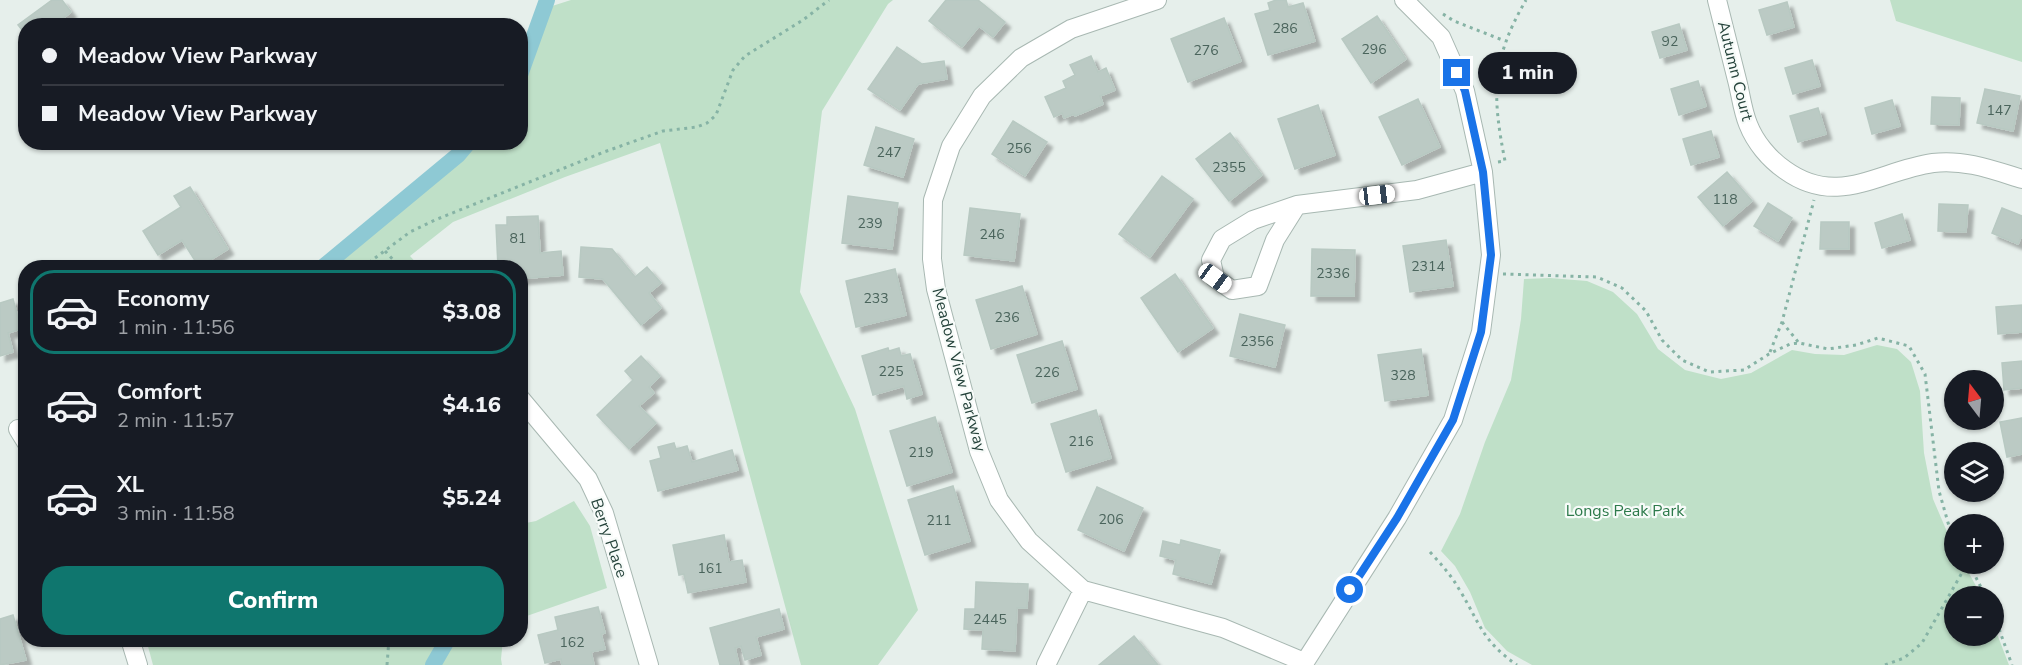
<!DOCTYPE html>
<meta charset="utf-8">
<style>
body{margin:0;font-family:"Nunito Sans",sans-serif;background:#20242c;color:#f1f3f6;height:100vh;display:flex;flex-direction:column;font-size:22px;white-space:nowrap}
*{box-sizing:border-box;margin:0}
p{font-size:20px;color:#9ea1a6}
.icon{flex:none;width:33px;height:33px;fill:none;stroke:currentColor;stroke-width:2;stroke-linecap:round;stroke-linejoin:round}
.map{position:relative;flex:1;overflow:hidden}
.sheet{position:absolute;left:18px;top:260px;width:510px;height:387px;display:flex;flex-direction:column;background:#171b24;border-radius:24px;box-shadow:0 2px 4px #0004}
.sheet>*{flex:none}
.banner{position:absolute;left:18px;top:18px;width:510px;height:132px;border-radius:24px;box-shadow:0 2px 4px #0004;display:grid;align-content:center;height:132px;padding:0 24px;background:#171b24}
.needle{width:39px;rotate:344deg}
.fabs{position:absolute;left:1944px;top:370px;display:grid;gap:12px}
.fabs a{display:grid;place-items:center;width:60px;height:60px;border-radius:50%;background:#171b24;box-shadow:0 2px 4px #0004;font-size:30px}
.end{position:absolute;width:27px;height:27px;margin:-14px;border:8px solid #1a73e8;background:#fff;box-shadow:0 0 0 3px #fff}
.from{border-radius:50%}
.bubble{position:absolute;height:42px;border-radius:21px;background:#171b24;box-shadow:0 2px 4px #0004;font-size:20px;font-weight:800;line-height:42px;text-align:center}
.car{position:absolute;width:18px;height:36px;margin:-18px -9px;border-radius:8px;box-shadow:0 0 4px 2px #0007;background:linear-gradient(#fff 24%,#345 0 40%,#fff 0 76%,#345 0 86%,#fff 0)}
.banner b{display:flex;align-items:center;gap:21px;height:57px;font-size:22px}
.banner b+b{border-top:2px solid #363941}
.banner i{width:15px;height:15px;background:#f1f3f6}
ul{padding:10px 0 0;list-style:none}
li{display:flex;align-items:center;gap:18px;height:84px;margin:0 12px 9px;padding:0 12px;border:3px solid transparent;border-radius:24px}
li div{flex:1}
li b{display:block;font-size:22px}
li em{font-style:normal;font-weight:800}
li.current{border-color:#0f766e}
li>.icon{width:54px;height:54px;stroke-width:1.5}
.action{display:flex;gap:12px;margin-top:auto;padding:12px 24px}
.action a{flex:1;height:69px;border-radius:24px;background:#0f766e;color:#fff;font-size:24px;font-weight:800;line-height:69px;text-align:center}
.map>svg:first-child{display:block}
</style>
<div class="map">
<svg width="2022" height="665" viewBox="0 0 2022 665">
<defs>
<filter id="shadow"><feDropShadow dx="5.5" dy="5.5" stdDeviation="1.5" flood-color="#0004"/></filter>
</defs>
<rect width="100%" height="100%" fill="#e6efeb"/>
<path fill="#bfe0c8" d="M571,0h322l-5,4 -66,107 -22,181 55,117 63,201 -40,55h-77l-141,-522 -95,34 -112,45 -43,34 10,11h-31l-7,-7 -10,7h-53l53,-36 57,-47 40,-41 51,-1 1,-58 28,-77z
M1890,0h132v62l-126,-41z
M1550,278l37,3 26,11 24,22 21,35 27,21 36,9 30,-6 41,-23 23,4 29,1 33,-10 20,4 14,13 9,29 4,62 9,46 21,49v16h10l18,33h-28v39h40v-10l15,39h-477l-25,-14 -22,-23 -15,-36 -15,-26 -14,-15 19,-37 25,-72 26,-62 10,-61 3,-40z
M574,501l16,25 17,62 -86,30v-94l15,-3z
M146,639h357l-2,20 1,6h-349z"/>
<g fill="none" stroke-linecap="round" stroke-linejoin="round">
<path stroke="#8ec9d4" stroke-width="16" d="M520,75l27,-75
M323,267l135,-112 11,-13
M433,665l15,-26"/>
</g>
<path fill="#bbcac4" stroke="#b8c9c2" stroke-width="1.5" filter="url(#shadow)" d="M52,0h10l9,12 -18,14h-27v9l-8,-10z
M946,0h32l27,22 -12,15 -14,-11 -17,21 -33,-26z
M1276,0h10l2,7 15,-4 12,38 -47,14 -13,-41 15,-4 -2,-7z
M1787,2l7,25 -27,8 -8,-25z
M1377,16l29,43 -35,24 -29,-44z
M1224,18l17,43 -53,21 -17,-43z
M1679,24l8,26 -27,8 -8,-26z
M897,47l25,17 22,-3 3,18 -29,5 -18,26 -32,-21z
M1091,56l7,16 8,-4 9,22 -15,6 3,8 -28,12 -1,-2 -10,4 -2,-5 -8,4 -9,-20 21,-9 -3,-7 12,-6 -5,-10z
M1812,60l8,26 -27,8 -8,-26z
M1698,81l8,25 -27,9 -8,-26z
M1985,89l35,7 -7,35 -36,-8z
M1932,97l28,1 -1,27 -28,-1z
M1418,99l22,48 -38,18 -23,-48z
M1892,100l8,26 -28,8 -7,-26z
M1318,105l17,50 -40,14 -17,-50z
M1818,108l8,26 -28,8 -8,-26z
M1013,121l34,21 -22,34 -33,-22z
M876,127l38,12 -11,38 -39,-12z
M1711,131l8,26 -28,8 -8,-26z
M1230,133l32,42 -33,26 -33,-42z
M1727,172l25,29 -29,25 -25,-29z
M1162,176l31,23 -43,58 -31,-23z
M190,187l38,62 -29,18 -17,-27 -24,15 -15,-24 38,-24 -7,-11z
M848,196l50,7 -6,46 -50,-6z
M1768,203l24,15 -14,23 -24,-15z
M1939,204l29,1 -2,27 -28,-1z
M970,208l50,6 -6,47 -50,-6z
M2002,208l20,8v19l-4,9 -26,-11z
M1902,214l8,26 -28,8 -7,-25z
M538,216l2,37 21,-2 2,24 -43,4v-12h-22l-2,-42h11v-8z
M1821,222h28v27h-29z
M1446,240l7,46 -43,6 -7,-46z
M581,247l31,2 23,28 12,-10 14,16 -12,10 12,15 -20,17 -38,-46 -24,-2z
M1312,249l43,1 -1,46h-43z
M895,269l11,46 -50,12 -10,-46z
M1175,274l38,54 -35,24 -37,-54z
M1022,286l15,48 -46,15 -15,-49z
M13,299l8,30 -13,4 5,19 -13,4v-53z
M2022,305v27l-24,2 -2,-27z
M1240,314l45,11 -10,42 -45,-11z
M1062,341l15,48 -45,14 -15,-48z
M888,348l1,3 10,-3 2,8 9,-2 12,40 -15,5 -3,-13 -31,9 -11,-39z
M1421,349l7,46 -43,6 -7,-46z
M641,356l19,20 -11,11 5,6 -15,13 17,17 -27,26 -32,-34 36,-35 -8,-9z
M2022,361v27l-18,2 -2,-27z
M1096,410l15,48 -45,14 -15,-48z
M935,417l17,55 -45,14 -17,-55z
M2022,418v36l-15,3 -7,-35z
M674,443l2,6 11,-3 5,16 40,-12 6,20 -80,21 -8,-30 11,-3 -3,-11z
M953,486l17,55 -45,14 -17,-55z
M1097,487l46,21 -19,43 -46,-21z
M724,535l5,27 13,-2 4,22 -58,11 -4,-19 -5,1 -6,-30z
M1181,540l39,10 -9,34 -38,-10 3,-14 -16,-4 3,-15 17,4z
M976,582l52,2 -1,24h-10l-2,43 -33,-2 1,-19 -19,-1 1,-20h10z
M598,607l7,26 -4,1 4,15 -14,3 3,13h-32l-1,-6 -16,4 -7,-28 20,-5 -3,-13z
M779,609l5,20 -28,8 5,18 -16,5 -4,-14 -6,2 4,17h-19l-10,-37z
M13,615l13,45 -26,5v-46z
M1134,636l24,29h-59z"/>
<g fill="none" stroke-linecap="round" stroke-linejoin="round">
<g stroke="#a8b8b2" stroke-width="20">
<path id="minor" d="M1157,0l-86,29 -50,29 -39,38 -31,50 -18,54 -1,59 4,30 43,162 20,49 30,41 54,49 140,38 81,34
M1717,0c7,28 14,56 21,84 3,13 5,28 10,40 7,18 21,35 37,46 53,38 93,1 148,-7 31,-4 60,7 89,16
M1297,205l-22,35 -17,46 -26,4 -17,-12 -4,-18 11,-21 31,-19 44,-15 120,-15 66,-18
M520,398l68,81 16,34 45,152
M18,429l8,13
M130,639l8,26
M1046,665l37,-75
M1303,665l94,-147 56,-98 28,-88 10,-77 -8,-83 -18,-81 -24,-54 -37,-37"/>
</g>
<path stroke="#86b3a5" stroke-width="3" stroke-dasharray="3 4.5" stroke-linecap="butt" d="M1443,14l11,7 51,20
M1498,162l7,-1c-13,-66 -14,-101 21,-161
M385,251l15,16
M363,267l47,-35 25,-12 169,-68 59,-21 34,-4 10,-4 9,-8 17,-45 12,-14 58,-36 26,-20
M1503,274l94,3 25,11 24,23 16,29 20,20 27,12 35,-2 25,-16 21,-10 9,-1 29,6 28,-4 22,-7 31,8 16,28 14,117 10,35 5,11
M1782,322l17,21
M1770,352l12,-30 32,-122
M1430,552c11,12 21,23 29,37 21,34 22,51 58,76
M1969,564l17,33
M1994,615l18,50
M387,665l2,-26
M1885,665l19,-7 18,-15 45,-79"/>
<use href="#minor" stroke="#fff" stroke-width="18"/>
</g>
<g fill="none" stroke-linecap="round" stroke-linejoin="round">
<path stroke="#1a73e8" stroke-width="8" d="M1350,590l47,-72 56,-98 28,-88 10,-77 -8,-83 -18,-81 -8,-18"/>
</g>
<g text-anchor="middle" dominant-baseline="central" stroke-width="4.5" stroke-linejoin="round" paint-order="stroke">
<g font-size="14" fill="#4a645c">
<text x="1285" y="28">286</text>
<text x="1670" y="41">92</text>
<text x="1374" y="49">296</text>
<text x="1206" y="50">276</text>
<text x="1999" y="110">147</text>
<text x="1019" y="148">256</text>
<text x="889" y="152">247</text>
<text x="1229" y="167">2355</text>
<text x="1725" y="199">118</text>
<text x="870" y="223">239</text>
<text x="992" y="234">246</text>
<text x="518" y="238">81</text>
<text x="1428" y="266">2314</text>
<text x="1333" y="273">2336</text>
<text x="876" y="298">233</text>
<text x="1007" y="317">236</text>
<text x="1257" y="341">2356</text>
<text x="891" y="371">225</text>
<text x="1047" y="372">226</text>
<text x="1403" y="375">328</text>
<text x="1081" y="441">216</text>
<text x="921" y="452">219</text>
<text x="1111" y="519">206</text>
<text x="939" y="520">211</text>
<text x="710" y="568">161</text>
<text x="990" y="619">2445</text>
<text x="572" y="642">162</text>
</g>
<g font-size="16" fill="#24423a" stroke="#f7fbf9">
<text transform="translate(1735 71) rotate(76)">Autumn Court</text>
<text transform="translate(959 370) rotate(75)">Meadow View Parkway</text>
<text transform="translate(609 538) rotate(71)">Berry Place</text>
</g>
<g font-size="16" fill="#2d7a4b" stroke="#f7fbf9">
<text x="1625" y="511">Longs Peak Park</text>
</g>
</g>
</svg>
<div class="fabs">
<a><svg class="needle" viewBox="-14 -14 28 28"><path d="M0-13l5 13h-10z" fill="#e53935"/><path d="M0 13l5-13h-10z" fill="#9ea1a6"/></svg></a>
<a><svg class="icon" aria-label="layers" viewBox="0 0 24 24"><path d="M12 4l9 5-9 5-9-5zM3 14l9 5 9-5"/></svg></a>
<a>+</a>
<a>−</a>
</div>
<i class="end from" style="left:1350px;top:590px"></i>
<i class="end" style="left:1457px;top:73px"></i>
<div class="bubble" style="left:1478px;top:52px;width:99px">1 min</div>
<i class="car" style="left:1377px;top:195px;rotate:83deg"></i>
<i class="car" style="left:1215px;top:278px;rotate:126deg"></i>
<div class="banner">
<b><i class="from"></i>Meadow View Parkway</b>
<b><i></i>Meadow View Parkway</b>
</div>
<section class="sheet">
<ul>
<li class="current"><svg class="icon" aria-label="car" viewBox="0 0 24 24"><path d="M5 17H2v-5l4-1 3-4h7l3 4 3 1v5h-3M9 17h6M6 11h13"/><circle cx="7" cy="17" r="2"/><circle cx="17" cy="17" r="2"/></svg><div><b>Economy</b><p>1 min · 11:56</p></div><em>$3.08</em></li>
<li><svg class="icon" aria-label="car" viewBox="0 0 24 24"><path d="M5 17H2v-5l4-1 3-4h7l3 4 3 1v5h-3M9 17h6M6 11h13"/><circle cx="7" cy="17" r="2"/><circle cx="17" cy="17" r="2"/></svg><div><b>Comfort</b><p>2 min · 11:57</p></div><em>$4.16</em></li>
<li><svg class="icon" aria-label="car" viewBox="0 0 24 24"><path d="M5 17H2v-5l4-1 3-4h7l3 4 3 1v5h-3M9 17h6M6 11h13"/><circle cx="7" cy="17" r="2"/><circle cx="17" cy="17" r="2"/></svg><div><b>XL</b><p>3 min · 11:58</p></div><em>$5.24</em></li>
</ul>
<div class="action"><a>Confirm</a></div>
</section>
</div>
